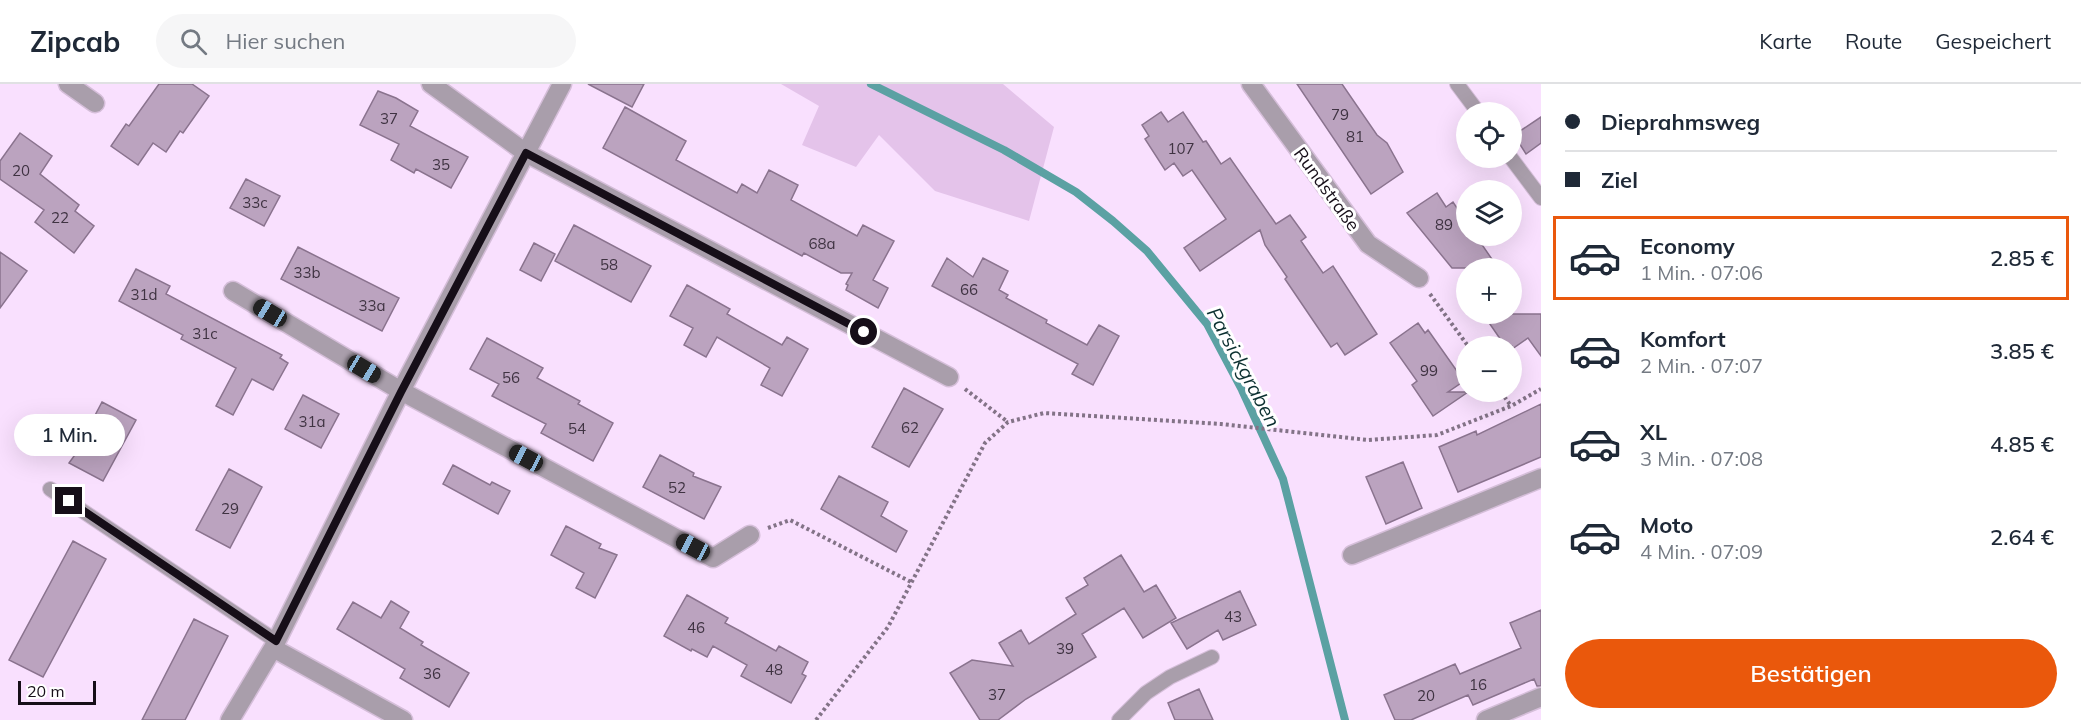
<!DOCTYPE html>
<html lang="de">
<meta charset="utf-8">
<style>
body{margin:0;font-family:Mulish,sans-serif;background:#f6f6f7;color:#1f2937;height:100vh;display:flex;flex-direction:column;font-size:22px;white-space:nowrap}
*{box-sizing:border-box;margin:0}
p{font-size:20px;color:#747a83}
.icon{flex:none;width:33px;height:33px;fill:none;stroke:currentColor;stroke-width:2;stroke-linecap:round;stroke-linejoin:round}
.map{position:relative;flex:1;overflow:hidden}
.sheet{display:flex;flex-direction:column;background:#fff;width:540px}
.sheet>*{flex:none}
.hud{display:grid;align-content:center;height:132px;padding:0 24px;background:#fff}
.fabs{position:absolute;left:1456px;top:18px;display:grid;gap:12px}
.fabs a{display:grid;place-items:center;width:66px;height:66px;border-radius:50%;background:#fff;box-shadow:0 6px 24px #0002;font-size:30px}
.scale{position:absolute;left:18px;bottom:15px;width:78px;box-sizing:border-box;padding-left:6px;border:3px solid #160e18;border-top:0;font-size:16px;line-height:21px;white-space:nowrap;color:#160e18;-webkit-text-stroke:4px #fff;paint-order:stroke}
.end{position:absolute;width:27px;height:27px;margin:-14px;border:8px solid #160e18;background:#fff;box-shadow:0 0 0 3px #fff}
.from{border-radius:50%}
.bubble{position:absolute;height:42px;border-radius:21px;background:#fff;box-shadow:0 6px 24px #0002;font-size:20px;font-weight:600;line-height:42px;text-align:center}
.car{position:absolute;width:18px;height:36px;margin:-18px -9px;border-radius:8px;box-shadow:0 0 4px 2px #0007;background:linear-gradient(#222 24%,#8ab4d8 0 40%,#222 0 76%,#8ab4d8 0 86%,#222 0)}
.hud b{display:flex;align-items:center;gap:21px;height:57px;font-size:22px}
.hud b+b{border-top:2px solid #e0e1e3}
.hud i{width:15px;height:15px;background:#1f2937}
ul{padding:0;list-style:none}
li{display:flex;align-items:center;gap:18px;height:84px;margin:0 12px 9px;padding:0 12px;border:3px solid transparent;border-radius:0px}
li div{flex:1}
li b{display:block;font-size:22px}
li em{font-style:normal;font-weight:600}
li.on{border-color:#ea580c}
li>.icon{width:54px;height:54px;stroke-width:1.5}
.button{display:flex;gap:12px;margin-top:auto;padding:12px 24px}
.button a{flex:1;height:69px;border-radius:36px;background:#ea580c;color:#fff;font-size:24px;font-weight:600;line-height:69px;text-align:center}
header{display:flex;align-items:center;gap:36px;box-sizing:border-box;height:84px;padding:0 30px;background:#fff;border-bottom:2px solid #e0e1e3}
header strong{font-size:28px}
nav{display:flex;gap:33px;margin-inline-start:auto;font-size:21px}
.search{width:420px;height:54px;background:#f6f6f7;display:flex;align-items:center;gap:15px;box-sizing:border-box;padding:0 21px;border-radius:33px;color:#747a83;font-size:22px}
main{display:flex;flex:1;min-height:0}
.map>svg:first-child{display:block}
</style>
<header>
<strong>Zipcab</strong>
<div class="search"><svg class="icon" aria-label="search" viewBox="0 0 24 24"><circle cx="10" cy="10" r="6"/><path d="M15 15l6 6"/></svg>Hier suchen</div>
<nav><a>Karte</a><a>Route</a><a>Gespeichert</a></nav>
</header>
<main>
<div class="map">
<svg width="1541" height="636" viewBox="0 0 1541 636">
<rect width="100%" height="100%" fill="#f9e0fe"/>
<path fill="#e4c3ea" d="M781,0h222l51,43 -25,94 -94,-30 -56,-56 -23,32 -54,-22 17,-39z"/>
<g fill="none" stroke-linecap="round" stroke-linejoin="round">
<path stroke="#5ba1a3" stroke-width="8" d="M871,0l133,66 72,42 37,29 34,30 60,73 35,66 41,89 62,241"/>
</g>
<path fill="#bba3bf" stroke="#8a738e" stroke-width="1.5" d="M159,0h33l17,12 -26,37 -3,-2 -14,21 -13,-9 -15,22 -27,-19 15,-22 3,2z
M588,0h56l-12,23z
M1297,0h45l35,51 10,8 16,29 -32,22z
M378,7l18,7 22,13 -8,15 58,31 -17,31 -35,-19 -2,4 -23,-13 8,-16 -39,-19z
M625,23l61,34 -10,19 61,33 5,-9 15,9 12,-23 29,15 -7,15 66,36 6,-11 31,16 -21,39 15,8 -10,20 -32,-18 2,-5 -2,-1 6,-11h-11l-37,-20 -2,3 -199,-108z
M1161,28l7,10 15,-10 20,30 3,-1 15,23 9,-6 46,66 14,-9 16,22 -5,4 22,32 10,-7 44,68 -32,21 -8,-12 -6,4 -46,-68 2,-2 -22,-32 -5,-15 -60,41 -16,-23 42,-29 -34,-49 -9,6 -9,-13 -9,7 -20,-31 4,-3 -7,-11z
M1541,33v26l-15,11 -12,-19z
M20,49l32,23 -12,18 39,31 -4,6 19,15 -20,27 -39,-31 9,-12 -44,-31v-18z
M246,95l34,17 -16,30 -34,-18z
M1437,109l9,14 7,-5 14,21v13h9l22,32h-46l-45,-55z
M574,141l77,41 -20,36 -76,-41z
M534,159l21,11 -14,27 -21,-11z
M298,163l101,51 -17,33 -101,-52z
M0,168l27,19 -27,37z
M947,174l26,19 10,-19 25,13 -9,19 9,5 -2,3 41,22 -1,3 41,22 12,-20 20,11 -26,49 -21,-11 6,-10 -146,-78z
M136,185l34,17 -4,8 116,61 -2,3 8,5 -15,27 -21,-11 -19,36 -17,-9 20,-38 -55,-29 2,-4 -64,-34z
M687,201l43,24 -3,5 55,31 5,-8 21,12 -26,47 -21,-11 9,-17 -53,-31 -11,20 -22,-12 9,-17 -23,-12z
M1483,230h58v42l-13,-18 -16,11v-3h-7z
M1418,239l7,10 3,-3 36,51 -16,11h20l-35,24 -21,-31 5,-4 -27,-38z
M487,254l56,30 -6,10 43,23 -2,3 35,19 -20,38 -52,-28 5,-9 -54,-28 7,-12 -29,-15z
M904,304l39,21 -34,58 -37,-20z
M303,311l36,19 -18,34 -36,-19z
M102,318l34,18 -33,61 -34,-18 13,-18 -2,-1z
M1541,320v53l-83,35 -19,-45 37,-16 1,4z
M660,371l34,18 -1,3 28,11 -17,32 -61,-32z
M1403,378l19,46 -36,16 -20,-47z
M453,381l37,20 2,-3 18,9 -12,23 -55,-30z
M229,385l33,18 -32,61 -34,-18z
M839,392l49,26 -7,14 26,15 -11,21 -75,-43z
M566,442l35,18 -2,4 18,7 -22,43 -19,-10 8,-15 -33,-18z
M73,457l33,18 -63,118 -34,-17z
M1121,471l23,37 12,-7 20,33 -33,20 -19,-30 -42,26 14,23 -70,42 -28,21h-18l-30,-47 22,-13 41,6 -14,-23 22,-13 8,14 47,-30 -10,-16 22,-13 -4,-7z
M1240,507l16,34 -33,15 -5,-10 -31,19 -16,-26z
M687,511l41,23 -3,5 17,9 34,19 3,-5 29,16 -6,12 4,2 -15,27 -50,-27 6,-11 -34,-19 -6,11 -15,-8 -1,2 -27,-15z
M391,517l18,11 -9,16 23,14 -2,3 48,28 -20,34 -49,-29 5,-9 -68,-40 16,-27 28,16z
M1541,526v76h-4l-3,-7 -61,26 -5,-10 -57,25h-16l-11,-25 71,-31 5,10 61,-26 -11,-25z
M194,535l34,17 -43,84h-43z
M1199,605l14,31h-38l-7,-17z"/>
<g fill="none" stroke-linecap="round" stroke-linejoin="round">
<g stroke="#d5bed9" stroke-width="16">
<path id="service" d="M1457,0l21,28
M1511,74l30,40
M50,405l226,152
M1119,636l27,-27 24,-16 42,-20"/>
</g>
<g stroke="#d5bed9" stroke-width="21">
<path id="minor" d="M68,0l27,19
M431,0l95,69 423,224
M1251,0l117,160 51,34
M233,207l168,100 312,167 37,-23
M1352,471l189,-77
M273,564l130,72
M230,636l43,-72 128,-257 161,-307
M1486,636l55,-23"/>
</g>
<path stroke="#837387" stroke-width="4" stroke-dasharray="3 3" stroke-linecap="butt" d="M1430,210l38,52
M965,305l43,33
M1501,308l10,14
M768,444l22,-8 123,63
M816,636l72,-93 97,-184 23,-21 36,-9 177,11 147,16 69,-5 74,-29 30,-17"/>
<use href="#service" stroke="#a99eab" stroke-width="14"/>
<use href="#minor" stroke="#a99eab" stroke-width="18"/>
</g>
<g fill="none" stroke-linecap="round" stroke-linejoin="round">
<path stroke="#160e18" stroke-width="8" d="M69,417l207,140 125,-249 125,-239 338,179"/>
</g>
<g text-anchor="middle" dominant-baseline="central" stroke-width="6" stroke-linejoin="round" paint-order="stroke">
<g font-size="15" fill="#3f3342">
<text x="1340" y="30">79</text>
<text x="389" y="34">37</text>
<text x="1355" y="52">81</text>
<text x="1181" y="64">107</text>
<text x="441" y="80">35</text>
<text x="21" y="86">20</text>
<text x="255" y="118">33c</text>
<text x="60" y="133">22</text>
<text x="1444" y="140">89</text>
<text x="822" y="159">68a</text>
<text x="609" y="180">58</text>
<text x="307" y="188">33b</text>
<text x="969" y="205">66</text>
<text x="144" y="210">31d</text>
<text x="372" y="221">33a</text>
<text x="205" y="249">31c</text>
<text x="1429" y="286">99</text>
<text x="511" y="293">56</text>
<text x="312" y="337">31a</text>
<text x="910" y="343">62</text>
<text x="577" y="344">54</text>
<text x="677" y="403">52</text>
<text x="230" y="424">29</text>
<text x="1233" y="532">43</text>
<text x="696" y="543">46</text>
<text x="1065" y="564">39</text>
<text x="774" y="585">48</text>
<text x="432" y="589">36</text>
<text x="1478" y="600">16</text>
<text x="997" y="610">37</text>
<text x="1426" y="611">20</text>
</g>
<g font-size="18" fill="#160e18" stroke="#fff">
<text transform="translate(1327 105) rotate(54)">Rundstraße</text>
</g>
<g font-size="20" font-style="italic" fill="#0b2f30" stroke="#fff">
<text transform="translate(1244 283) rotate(62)">Parsickgraben</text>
</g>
</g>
</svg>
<div class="fabs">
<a><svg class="icon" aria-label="locate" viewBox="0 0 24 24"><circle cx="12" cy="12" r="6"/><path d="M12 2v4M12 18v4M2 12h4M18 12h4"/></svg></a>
<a><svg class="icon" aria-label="layers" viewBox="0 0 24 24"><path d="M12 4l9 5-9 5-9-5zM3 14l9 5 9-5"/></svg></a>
<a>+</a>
<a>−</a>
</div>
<div class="scale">20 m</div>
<i class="end from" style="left:864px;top:248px"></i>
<i class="end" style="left:69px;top:417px"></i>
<div class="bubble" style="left:14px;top:330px;width:111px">1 Min.</div>
<i class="car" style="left:270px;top:229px;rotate:301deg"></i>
<i class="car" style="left:364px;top:285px;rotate:121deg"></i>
<i class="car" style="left:526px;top:374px;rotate:298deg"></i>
<i class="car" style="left:693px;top:463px;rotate:298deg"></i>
</div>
<section class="sheet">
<div class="hud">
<b><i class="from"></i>Dieprahmsweg</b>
<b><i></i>Ziel</b>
</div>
<ul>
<li class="on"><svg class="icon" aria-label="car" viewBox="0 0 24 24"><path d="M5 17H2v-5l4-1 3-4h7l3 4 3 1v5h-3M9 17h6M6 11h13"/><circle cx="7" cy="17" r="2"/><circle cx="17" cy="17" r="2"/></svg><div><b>Economy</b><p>1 Min. · 07:06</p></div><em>2.85 €</em></li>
<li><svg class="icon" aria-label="car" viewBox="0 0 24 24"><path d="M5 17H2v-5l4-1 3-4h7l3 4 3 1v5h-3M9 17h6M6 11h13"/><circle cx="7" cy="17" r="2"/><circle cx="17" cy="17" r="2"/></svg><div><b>Komfort</b><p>2 Min. · 07:07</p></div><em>3.85 €</em></li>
<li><svg class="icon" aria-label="car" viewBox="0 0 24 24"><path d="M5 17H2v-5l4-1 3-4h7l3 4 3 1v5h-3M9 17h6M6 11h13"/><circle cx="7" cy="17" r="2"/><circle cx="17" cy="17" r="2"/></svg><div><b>XL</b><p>3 Min. · 07:08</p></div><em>4.85 €</em></li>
<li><svg class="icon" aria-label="car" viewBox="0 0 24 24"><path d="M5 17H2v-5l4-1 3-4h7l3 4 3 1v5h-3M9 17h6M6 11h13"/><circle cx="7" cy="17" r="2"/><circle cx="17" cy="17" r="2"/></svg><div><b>Moto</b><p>4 Min. · 07:09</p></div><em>2.64 €</em></li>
</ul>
<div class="button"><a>Bestätigen</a></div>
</section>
</main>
